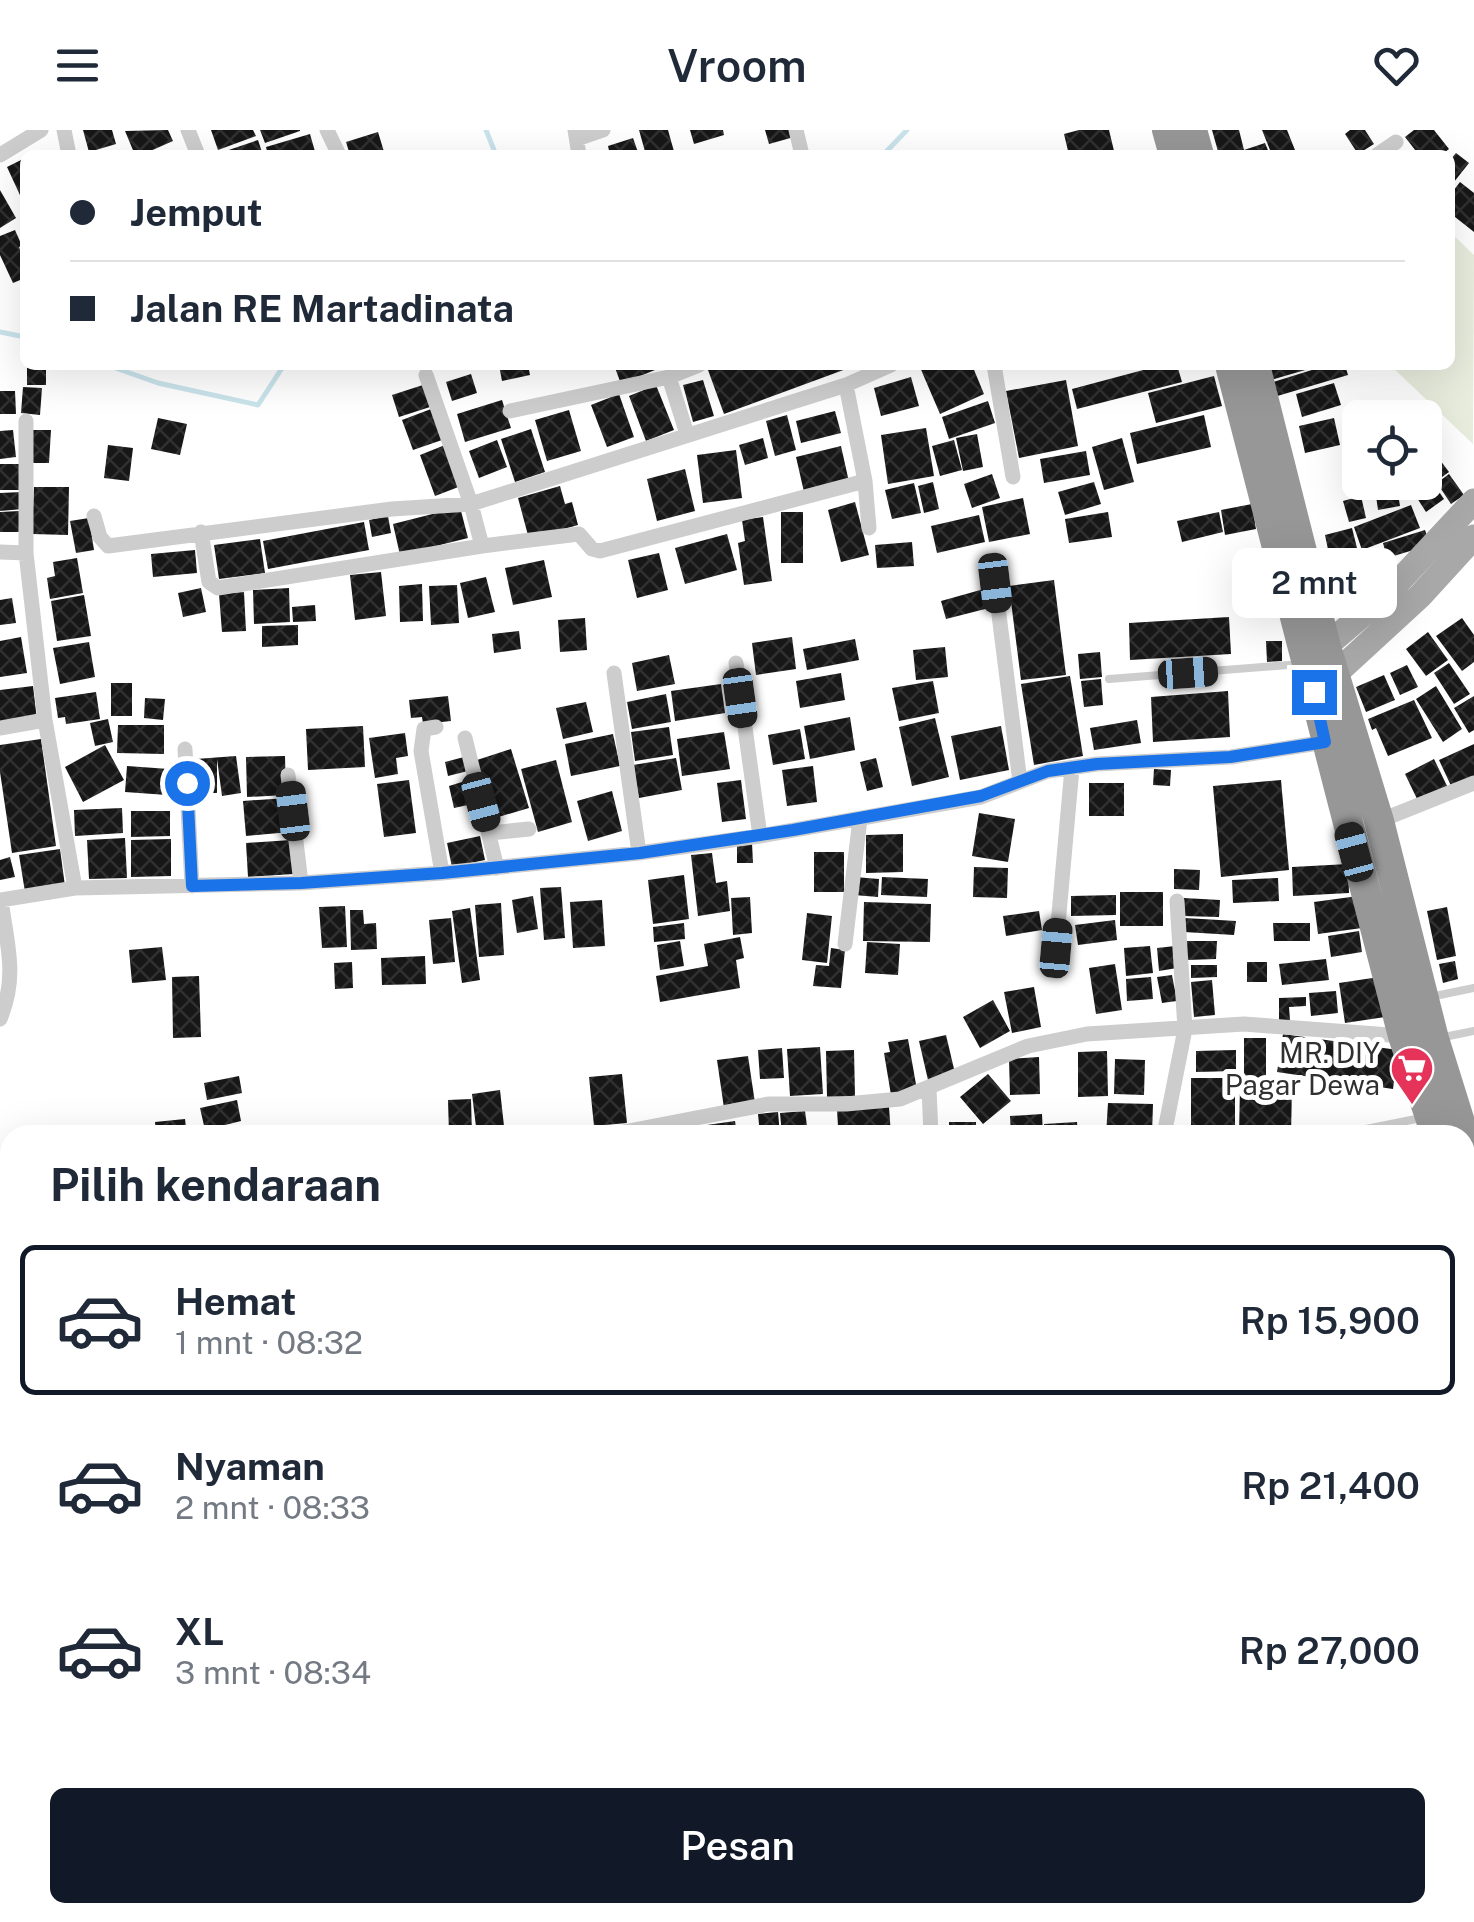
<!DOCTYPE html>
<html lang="id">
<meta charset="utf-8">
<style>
body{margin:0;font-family:"Public Sans",sans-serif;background:#f2f2f3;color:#1f2937;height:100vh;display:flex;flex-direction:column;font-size:38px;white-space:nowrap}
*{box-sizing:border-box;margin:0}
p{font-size:32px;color:#747a83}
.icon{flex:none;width:55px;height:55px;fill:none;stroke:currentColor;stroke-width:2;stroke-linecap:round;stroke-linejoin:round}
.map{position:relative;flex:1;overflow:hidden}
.side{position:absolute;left:0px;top:995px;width:1475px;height:798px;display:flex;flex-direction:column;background:#fff;border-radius:30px 30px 0 0;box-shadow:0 10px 40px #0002}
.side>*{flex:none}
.banner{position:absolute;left:20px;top:20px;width:1435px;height:220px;border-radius:15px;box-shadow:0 10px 40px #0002;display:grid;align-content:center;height:220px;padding:0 50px;background:#fff}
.fabs{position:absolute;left:1342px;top:270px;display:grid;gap:20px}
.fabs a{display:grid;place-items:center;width:100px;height:100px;border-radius:15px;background:#fff;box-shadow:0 10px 40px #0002;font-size:50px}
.end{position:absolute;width:45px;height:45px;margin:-22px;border:12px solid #1a73e8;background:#fff;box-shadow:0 0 0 5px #fff}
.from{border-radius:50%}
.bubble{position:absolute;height:70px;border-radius:15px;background:#fff;box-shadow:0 10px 40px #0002;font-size:32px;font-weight:600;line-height:70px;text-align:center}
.car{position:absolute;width:30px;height:60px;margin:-30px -15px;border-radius:12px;box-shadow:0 0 8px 2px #0007;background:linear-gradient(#222 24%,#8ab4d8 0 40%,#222 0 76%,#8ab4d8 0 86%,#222 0)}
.banner b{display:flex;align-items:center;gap:35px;height:95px;font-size:38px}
.banner b+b{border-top:2px solid #e0e1e3}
.banner i{width:25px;height:25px;background:#1f2937}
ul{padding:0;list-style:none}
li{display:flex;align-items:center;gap:30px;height:150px;margin:0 20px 15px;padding:0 30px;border:5px solid transparent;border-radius:15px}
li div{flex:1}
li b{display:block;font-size:38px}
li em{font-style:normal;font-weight:600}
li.on{border-color:#111827}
li>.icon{width:90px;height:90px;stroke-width:1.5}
h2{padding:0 50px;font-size:45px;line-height:120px}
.cta{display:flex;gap:20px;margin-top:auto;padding:20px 50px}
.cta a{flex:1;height:115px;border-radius:15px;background:#111827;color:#fff;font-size:40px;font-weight:600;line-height:115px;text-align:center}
header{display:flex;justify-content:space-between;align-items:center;height:130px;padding:0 50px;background:#fff;font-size:45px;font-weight:600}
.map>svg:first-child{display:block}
</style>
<header><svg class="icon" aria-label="menu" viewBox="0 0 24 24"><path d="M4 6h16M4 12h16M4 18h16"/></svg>Vroom<svg class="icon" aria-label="heart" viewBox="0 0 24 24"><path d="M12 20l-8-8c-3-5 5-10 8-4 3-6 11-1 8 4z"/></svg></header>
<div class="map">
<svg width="1474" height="1792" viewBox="0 0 1474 1792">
<defs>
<pattern id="building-cross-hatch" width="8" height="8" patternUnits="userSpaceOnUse" patternTransform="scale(2.5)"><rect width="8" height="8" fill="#171717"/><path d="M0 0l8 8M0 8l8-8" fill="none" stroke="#303030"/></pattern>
</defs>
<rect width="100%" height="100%" fill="#fff"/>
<path fill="#e8edde" d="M1450,102l24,23 -1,189 -83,-79h60z
M1360,1782l3,10h-223l-1,-9z"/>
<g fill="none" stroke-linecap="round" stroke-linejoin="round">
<path stroke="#cae4ec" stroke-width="5" d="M486,0l10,25
M883,25l24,-25
M0,202l25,5
M107,235l51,18 100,22 26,-40"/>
</g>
<path fill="url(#building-cross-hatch)" d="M83,0h29l4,14 -27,8z
M168,0l5,11 -32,14h-6l-10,-24z
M211,0h42l3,6 -38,14z
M260,0h40v1l-35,12z
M639,0h29l7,25h-29z
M690,0h33l1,5 -30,9z
M765,0h27l2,7 -25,7z
M1079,0h30l6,25h-46l-5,-21z
M1212,0h27l5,20 21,-7 5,12h-51z
M1262,0h25l10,25h-25z
M1350,0h15l9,14 -16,10 -13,-20z
M1414,0h20l15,19 -8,6h-22l-14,-18z
M378,2l7,23h-35l-4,-13z
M310,4l6,21h-48l-2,-8z
M633,8l6,17h-29l-2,-9z
M258,10l5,15h-46v-1z
M1456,23l13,10 -19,24v-27z
M25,28v48l-18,-39z
M1460,52l14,11v39l-24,-19v-18z
M0,60l16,28 -16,10z
M15,100l7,16 -3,1 6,16v15l-12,5 -13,-28v-19z
M27,235h19v20h-19z
M499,235h29l2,10 -28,6z
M614,235h53l-46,19z
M722,235h135l-133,49 -16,-44z
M919,235h53l12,29 -44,20z
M1162,235h15l5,17 -105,27 -5,-20z
M1268,235h50l1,1 -52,15z
M1328,235h17l3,10 -74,22 -4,-14z
M471,244l6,19 -25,8 -6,-19z
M1214,246l8,30 -66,17 -8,-30z
M911,247l8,29 -38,10 -7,-28z
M703,250l11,36 -21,6 -10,-37z
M1066,250l12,66 -59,12 -13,-67z
M1334,253l7,22 -39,12 -6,-23z
M423,255l7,22 -31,10 -7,-22z
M656,255l18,45 -28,11 -17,-45z
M23,257l19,1 -2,27 -19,-2z
M0,261h15l1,23h-16z
M619,264l15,43 -27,10 -16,-42z
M502,270l9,28 -46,14 -8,-28z
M988,271l7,22 -46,16 -7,-22z
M431,279l11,31 -29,10 -11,-30z
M569,280l12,41 -34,10 -12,-41z
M835,281l6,22 -40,10 -5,-22z
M787,285l9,35 -21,6 -9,-35z
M1204,285l7,32 -74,17 -7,-31z
M158,288l29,6 -7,31 -29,-6z
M1334,288l6,27 -35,8 -6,-27z
M926,298l8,48 -46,8 -7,-49z
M531,299l14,43 -30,10 -14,-43z
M13,300l3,27 -16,2v-28z
M30,300h21l-2,33h-21z
M977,304l6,33 -20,4 -7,-33z
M1360,304v34l-6,1 -8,-31z
M763,308l5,20 -23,7 -6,-20z
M1122,308l12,44 -30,8 -12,-43z
M497,310l10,27 -28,11 -10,-27z
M954,310l8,30 -22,6 -8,-30z
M1425,310l24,32 -32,23 -9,-13h17z
M108,315l25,3 -4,33 -25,-3z
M445,315l16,41 -26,10 -15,-41z
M841,316l8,36 -45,10 -8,-35z
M736,320l6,48 -39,5 -6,-48z
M1086,321l4,24 -46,8 -4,-24z
M0,334h20v26h-20z
M685,339l10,42 -38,10 -10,-42z
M992,344l8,24 -28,10 -8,-24z
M1449,344l15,21 -13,9 -14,-21z
M933,352l6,27 -15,4 -6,-27z
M1094,352l7,22 -36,11 -7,-23z
M1374,352h22l4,24 -22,4z
M914,353l7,30 -29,6 -7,-29z
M560,356l5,18 7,-2 6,23 -49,14 -11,-41z
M1435,356l9,13 -18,13 -9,-14z
M34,357h35l-1,48 -36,-1z
M22,362l1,17 -23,2v-18z
M1361,366l5,22 -17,4 -6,-21z
M1023,368l7,36 -41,8 -7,-35z
M855,372l14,53 -28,7 -13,-52z
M1252,374l4,25 -31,6 -4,-25z
M1411,375l9,23 -58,22 -8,-23z
M460,377l8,31 -68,17 -7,-31z
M19,381l1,21h-20v-20z
M781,382h22v51h-22z
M1108,382l4,25 -43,6 -4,-24z
M1219,382l4,20 -41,10 -5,-21z
M979,385l6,27 -48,11 -6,-27z
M388,386l3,17 -19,4 -3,-17z
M763,387l9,64 -28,4 -6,-42 7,-2 -3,-21z
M89,388l5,32 -18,3 -6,-32z
M364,392l5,28 -101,19 -5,-28z
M1352,398l6,24 -28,7 -5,-24z
M1425,400l5,15 -43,13 -4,-15z
M727,404l10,36 -52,14 -10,-36z
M260,409l5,34 -46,6 -5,-34z
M912,412l2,24 -37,2 -2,-23z
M195,420l2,23 -44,4 -2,-23z
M659,423l9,37 -31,8 -9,-38z
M77,428l6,35 -33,6 -3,-21 8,-2 -2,-14z
M1387,428l5,17 -28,9 -5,-17z
M544,430l8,37 -39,8 -8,-37z
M381,442l5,44 -31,4 -5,-45z
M486,447l9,35 -27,6 -8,-35z
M1054,450l12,95 -45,5 -12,-94z
M422,454l1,37 -23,1 -1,-36z
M457,455l2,38 -28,2 -2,-39z
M201,458l5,24 -23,5 -5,-24z
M289,458l1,34 -36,2 -1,-34z
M984,459l5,19 -43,11 -5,-18z
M244,462l2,39 -24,1 -3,-38z
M84,465l7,41 -34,5 -6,-40z
M12,468l4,25 -16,2v-25z
M315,475l1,16 -23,1 -1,-15z
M1229,487l2,37 -101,6 -1,-37z
M585,488l2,32 -27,2 -2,-32z
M1462,488l12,17v27l-12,9 -26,-35z
M298,495v20l-36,2v-21z
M519,501l2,18 -27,4 -2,-19z
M1428,502l20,28 -22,16 -20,-27z
M21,507l6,36 -27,4v-36z
M792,507l4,32 -40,6 -4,-32z
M855,509l4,21 -52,10 -4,-21z
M1266,511h16v20l-15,1z
M89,512l6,35 -35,7 -7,-36z
M945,517l3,30 -32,3 -3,-30z
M1100,522l2,25 -22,2 -2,-25z
M669,525l6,29 -38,7 -5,-28z
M1449,533l21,31 -16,10 -20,-31z
M1407,535l11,22 -18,8 -10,-22z
M841,543l4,27 -45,8 -4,-27z
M1384,545l11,25 -29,12 -10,-25z
M1070,546l13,80 -49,9 -13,-81z
M1101,549l2,26 -19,2 -3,-26z
M933,551l6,32 -40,8 -7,-33z
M111,553h21v33h-21z
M721,554l4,29 -50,8 -4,-30z
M33,556l4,34 -37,6v-36z
M1436,556l26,43 -19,13 -27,-43z
M1228,561l2,46 -77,5 -2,-45z
M96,562l4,27 -34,5 -1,-7 -7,1 -3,-20z
M666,564l5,28 -39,7 -5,-27z
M448,566l3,25 -28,3 -1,-7 -11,1 -2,-18z
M1474,566v34l-5,3 -15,-25z
M145,568l20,1 -2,21 -19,-2z
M1414,570l18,38 -44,18 -12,-28 -4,2 -4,-11z
M586,572l7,30 -30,7 -7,-31z
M850,587l5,33 -45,9 -6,-33z
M935,588l14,59 -37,9 -13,-59z
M108,589l5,23 -18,4 -5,-23z
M1137,590l4,23 -47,7 -4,-22z
M118,595h46v29l-47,-1z
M363,596l2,41 -57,3 -2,-41z
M1001,596l8,44 -49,10 -9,-44z
M669,597l4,28 -38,6 -4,-29z
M800,599l5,30 -32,6 -5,-30z
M724,602l6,37 -48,7 -5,-37z
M405,603l3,23 -12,2 2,16 -23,4 -6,-40z
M613,604l7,32 -49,10 -6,-32z
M41,609l15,107 -44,7 -12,-81v-27z
M1474,614v34l-22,10 -13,-28z
M105,615l19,35 -41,22 -18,-35z
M511,619l18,59 -34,10 -18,-58z
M236,626l5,37 -19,3 -5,-37v34h-21v-34z
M285,626l1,39 -39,2 -1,-40z
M464,627l4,14 -20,5 -3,-14z
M676,628l6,32 -43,8 -6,-33z
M876,628l7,29 -16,4 -7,-29z
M1434,629l15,31 -29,15 -15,-31z
M556,630l16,62 -34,10 -17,-63z
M127,636l42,3 -2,26 -42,-3z
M813,636l4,36 -30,4 -5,-36z
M1154,639l17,1 -1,16 -17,-1z
M409,650l7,53 -32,4 -7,-53z
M741,650l5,39 -24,3 -5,-39z
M1281,650l8,90 -68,7 -8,-91z
M462,652l6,23 -14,3 -5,-22z
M1089,653h35v33h-35z
M612,661l10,40 -34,10 -11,-40z
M287,668l3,34 -44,4 -3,-35z
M122,678l1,25 -48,3 -1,-26z
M131,681h39v25l-39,1z
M979,683l36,6 -7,43 -36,-6z
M903,704v38l-37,1v-38z
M480,706l5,24 -33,7 -5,-24z
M125,708l2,40 -38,1 -2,-39z
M171,709v37l-40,1v-37z
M291,710l3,34 -46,3 -2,-34z
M737,713h15l1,20h-16z
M60,719l5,37 -40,6 -6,-37z
M814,722h30v40h-30z
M712,723l4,30 11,-2 3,30 -32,5 -7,-61z
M10,727l5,20 -15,3v-20z
M1348,734l1,29 -56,3 -1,-29z
M974,737l34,1 -1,30 -34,-1z
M1174,739l26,1 -1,20 -25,-1z
M684,745l5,44 -36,5 -5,-44z
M855,747l24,2 -1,18 -24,-2z
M882,747l46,2 -1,18 -46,-2z
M1278,748l1,23 -46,2 -1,-23z
M561,757l4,51 -21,2 -4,-52z
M1120,762h43v34h-43z
M1116,765v20l-45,1v-20z
M533,766l5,33 -21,4 -5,-33z
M1358,766l4,32 -44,6 -4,-32z
M750,767l2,36 -19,2 -2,-37z
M1184,768l36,2 -1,17 -37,-1z
M602,770l3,46 -32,2 -3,-46z
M864,772l67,2 -1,38 -67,-1z
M501,773l3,52 -25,2 -4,-52z
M345,776l2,41 -25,1 -3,-41z
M1447,777l9,49 -19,4 -10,-49z
M470,778l10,72 -18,3 -10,-72z
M350,780h13l1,14 12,-1 1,26 -26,1z
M1039,781l3,19 -36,6 -3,-20z
M807,783l25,3 -5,47 -25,-3z
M451,788l4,44 -22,2 -4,-44z
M1185,788l51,3 -2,14 -50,-3z
M1115,790l2,20 -39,5 -3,-20z
M684,793l1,16 -31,3 -1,-15z
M1273,793h37v18h-36z
M1359,801l3,21 -31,5 -3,-21z
M740,807l4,21 -8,2 4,28 -80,14 -4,-26 52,-10 -4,-22z
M680,811l4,25 -24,4 -3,-25z
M1187,811h30l-1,18 -29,1z
M867,812l33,2 -2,31 -33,-2z
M1150,816l3,27 -27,3 -2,-28z
M1175,816l2,22 -18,3 -2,-23z
M162,817l4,33 -34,3 -3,-33z
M831,818l14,2 -4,38 -28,-2 3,-21 13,1z
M425,826l1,28 -44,1 -1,-27z
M1326,829l3,21 -47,5 -3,-21z
M1455,831l3,18 -15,4 -4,-19z
M352,832l1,26 -18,1 -1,-26z
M1247,832h20v20h-20z
M1115,834l7,46 -26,4 -7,-46z
M1191,835h26v12l-26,1z
M1172,845l5,26 -15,2 -5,-26z
M199,846l2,61 -28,1 -1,-61z
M1151,847l2,22 -26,2 -1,-22z
M1379,847l6,40 -40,6 -6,-40z
M1212,850l3,35 -21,2 -3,-35z
M1034,857l7,40 -29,6 -8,-41z
M1336,861l2,22 -27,3 -2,-23z
M1306,867v9l-17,1 1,13h-11v-22z
M993,870l17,31 -30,17 -17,-31z
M1283,904l115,16 -5,39 -116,-17z
M946,905l9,38 -27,7 -9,-39z
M1244,908h22v43h-22z
M908,909l9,51 -26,5 -7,-42 6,-1 -2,-10z
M820,917l3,47 -33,2 -3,-47z
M782,918l2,30 -24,1 -2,-29z
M854,920l1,46 -28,1 -1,-46z
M1236,920v21l-40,1v-21z
M1107,921l1,45 -30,1v-45z
M748,926l7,47 -31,5 -7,-48z
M1039,927l1,37 -30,1 -1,-36z
M1115,929l30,1 -1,35 -30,-1z
M622,944l5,49 -33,3 -5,-49z
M988,944l23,27 -28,23 -23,-27z
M239,946l3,17 -35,7 -3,-17z
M1191,948h44v57h-44z
M1240,956h52l-1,49h-52z
M500,960l5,45h-28l-5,-41z
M471,969l1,36h-23l-1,-35z
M237,970l4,21 -36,9 -5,-22z
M1108,973l45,1 -1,31h-46z
M889,977l2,28h-66v-8l13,-1 -1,-16z
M805,981l2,15 15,-1 1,10h-41l-2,-22z
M778,982l2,23h-20l-2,-21z
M1042,984l1,21h-32l-1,-19z
M185,989l2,16h-31l-1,-13z
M735,991l2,14h-28l-2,-10z
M949,992h27v13h-27z
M1077,992l1,13h-33l-1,-11z
M10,1065v31l-10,3v-32z
M10,1152v32l-10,4v-32z
M6,1204l4,26 -10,4v-28z
M1474,1259v57l-9,3v-56z
M10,1260v80l-10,4v-80z
M1474,1398v30l-9,2v-31z
M10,1560v40l-10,-23v-13z
M1465,1561h8l1,29 -9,1z
M1474,1598v45h-6l-3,-44z
M10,1658v18l-8,2 8,44 -10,2v-64z
M1474,1676v52l-9,1v-52z
M1474,1733v34l-6,1 -3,-34z
M10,1744v38h89l3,10h-102v-45z
M257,1782h93l2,10h-124z
M683,1782h24l4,10h-29l-3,-8z
M767,1782h13l3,10h-37l-1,-3z
M826,1782h48l1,10h-47z
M921,1782h33l1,10h-32z
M981,1782h28l2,10h-48l-1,-6z
M1089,1782h32l2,10h-32z
M1423,1782h31l2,10h-31z"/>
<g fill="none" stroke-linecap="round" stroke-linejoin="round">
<path stroke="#cdcdcd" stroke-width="8" d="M1109,549l192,-15
M1430,867l44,-9
M1439,908l35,-7
M1346,1003l75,-15"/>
<path stroke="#cdcdcd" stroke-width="15" d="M64,0l5,25
M188,0l10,25
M327,0l12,25
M575,0l4,25
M796,0l6,25
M577,9l26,-9
M0,25l41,-25
M1377,25l19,-13
M994,235l19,112
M426,245l45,129 11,42
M846,255l19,96 4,47
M510,281l159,-34
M26,291v132l19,167 30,168
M687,304l-18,-57 30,-12
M94,386l6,21 8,9 284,-37 79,-5 375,-119 45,-20
M201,402l8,50 9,6 264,-42 97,-12 13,15 8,2 265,-70
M0,422l26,1
M995,453l25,199
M736,533l24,173
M614,543l25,180
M436,597l-12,2 -3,22 21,122
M0,598l45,-8
M465,608l32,130
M185,619l7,137
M288,645l13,108
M1379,691l95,-38
M490,703l39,-4
M0,770l75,-12 226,-5 141,-10 197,-20 121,-17 221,-39 67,-26 49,-7 134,-7 94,-15
M845,814l15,-125
M1056,817l16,-179
M0,889c18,-43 7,-74 1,-119
M929,958l2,47
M608,1005l160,-31h78l54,-5 128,-53 59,-12 157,-10 159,12
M1164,1005l21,-106 -8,-128
M0,1120l10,-3
M1465,1246l9,-1
M0,1252l10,-3
M0,1357l10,-4
M0,1400l10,-4
M0,1613l10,-3
M1465,1668h9
M0,1738l10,-3
M111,1782l3,10
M359,1782l1,10
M731,1782l4,10
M1463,1782l1,10
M170,1792l31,-10"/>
<path stroke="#a8a8a8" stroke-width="25" d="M1313,527l75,-64 86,-92
M1321,557l99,-91 54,-59"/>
<path stroke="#979797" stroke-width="30" d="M1167,0l7,25
M1192,0l7,25
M1230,235l173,671 33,99
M1255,235l71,282 53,174 55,218 30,96
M1465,1009l9,24
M1465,1082l9,24"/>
</g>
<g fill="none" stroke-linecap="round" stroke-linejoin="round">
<path stroke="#1a73e8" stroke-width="12" d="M187,653l5,103 109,-3 141,-10 198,-20 153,-23 188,-34 67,-25 49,-7 133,-7 95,-15 -11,-50"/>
</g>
<defs>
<g id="supermarket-pin" transform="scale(2.25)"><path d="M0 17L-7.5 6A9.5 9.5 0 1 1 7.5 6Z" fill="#e53359" stroke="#fff"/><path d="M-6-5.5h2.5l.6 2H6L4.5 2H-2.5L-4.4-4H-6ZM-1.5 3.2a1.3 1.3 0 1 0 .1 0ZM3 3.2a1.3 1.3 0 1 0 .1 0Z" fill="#fff"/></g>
</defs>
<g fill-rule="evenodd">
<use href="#supermarket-pin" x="1412" y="938"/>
</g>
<g text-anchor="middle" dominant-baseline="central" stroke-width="10" stroke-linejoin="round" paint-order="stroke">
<g font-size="28" fill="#303030" stroke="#fff" text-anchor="end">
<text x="1380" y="922">MR. DIY<tspan x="1380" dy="32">Pagar Dewa</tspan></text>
</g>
</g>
</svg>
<div class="fabs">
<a><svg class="icon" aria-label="locate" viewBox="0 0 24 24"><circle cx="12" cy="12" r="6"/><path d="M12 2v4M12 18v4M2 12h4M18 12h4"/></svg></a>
</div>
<i class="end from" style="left:187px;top:653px"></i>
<i class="end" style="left:1314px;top:562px"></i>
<div class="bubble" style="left:1232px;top:418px;width:165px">2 mnt</div>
<i class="car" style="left:995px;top:453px;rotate:173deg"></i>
<i class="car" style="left:1188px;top:543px;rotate:86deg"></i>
<i class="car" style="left:740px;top:568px;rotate:172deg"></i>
<i class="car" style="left:481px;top:672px;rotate:165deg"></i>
<i class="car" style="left:293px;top:681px;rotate:353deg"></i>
<i class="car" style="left:1354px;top:722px;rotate:345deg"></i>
<i class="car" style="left:1056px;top:818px;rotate:5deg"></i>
<div class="banner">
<b><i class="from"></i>Jemput</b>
<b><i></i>Jalan RE Martadinata</b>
</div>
<section class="side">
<h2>Pilih kendaraan</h2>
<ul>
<li class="on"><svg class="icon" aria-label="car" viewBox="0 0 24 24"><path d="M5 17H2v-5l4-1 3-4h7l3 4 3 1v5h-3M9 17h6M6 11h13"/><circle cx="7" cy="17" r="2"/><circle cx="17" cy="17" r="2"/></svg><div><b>Hemat</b><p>1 mnt · 08:32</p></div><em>Rp 15,900</em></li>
<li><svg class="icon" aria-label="car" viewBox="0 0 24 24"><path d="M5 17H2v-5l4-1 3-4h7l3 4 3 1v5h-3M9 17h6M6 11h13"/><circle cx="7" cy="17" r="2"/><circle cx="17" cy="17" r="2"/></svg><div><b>Nyaman</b><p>2 mnt · 08:33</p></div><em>Rp 21,400</em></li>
<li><svg class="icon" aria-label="car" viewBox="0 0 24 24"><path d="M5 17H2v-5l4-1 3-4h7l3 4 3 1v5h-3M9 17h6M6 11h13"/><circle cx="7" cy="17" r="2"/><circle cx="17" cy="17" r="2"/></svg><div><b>XL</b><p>3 mnt · 08:34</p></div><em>Rp 27,000</em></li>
</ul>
<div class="cta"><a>Pesan</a></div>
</section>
</div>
